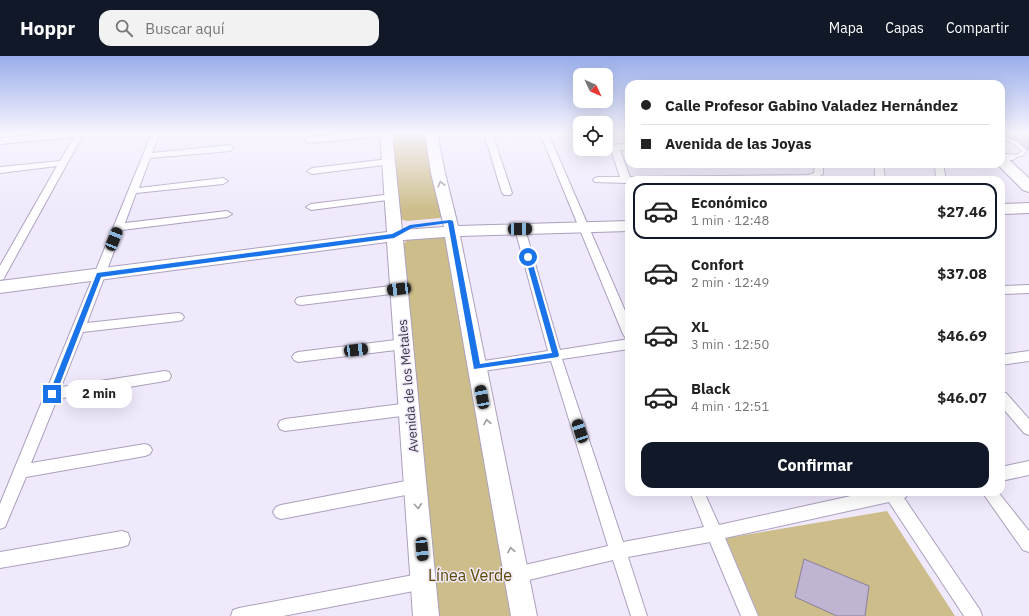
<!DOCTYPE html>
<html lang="es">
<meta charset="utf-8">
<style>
body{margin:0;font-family:"IBM Plex Sans",sans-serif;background:#f2f2f2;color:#222;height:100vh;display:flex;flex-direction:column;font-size:15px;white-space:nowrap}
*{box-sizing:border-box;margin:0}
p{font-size:13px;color:#767676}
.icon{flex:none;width:22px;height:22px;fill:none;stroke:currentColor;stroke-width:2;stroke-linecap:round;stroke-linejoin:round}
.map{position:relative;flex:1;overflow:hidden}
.side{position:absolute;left:625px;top:120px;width:380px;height:320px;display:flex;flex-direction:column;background:#fff;border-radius:12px;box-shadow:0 4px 16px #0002}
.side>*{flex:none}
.hud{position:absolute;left:625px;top:24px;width:380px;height:88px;border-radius:12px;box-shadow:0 4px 16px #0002;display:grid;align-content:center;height:88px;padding:0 16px;background:#fff}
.needle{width:26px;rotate:134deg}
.fabs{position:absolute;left:573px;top:12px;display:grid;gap:8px}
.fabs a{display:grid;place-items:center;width:40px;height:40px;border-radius:8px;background:#fff;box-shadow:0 4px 16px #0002;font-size:20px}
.end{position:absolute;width:18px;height:18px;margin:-9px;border:5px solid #1a73e8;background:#fff;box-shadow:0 0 0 2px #fff}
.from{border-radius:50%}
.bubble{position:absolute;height:28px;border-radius:12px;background:#fff;box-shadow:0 4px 16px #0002;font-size:13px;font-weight:800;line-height:28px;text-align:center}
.car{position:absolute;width:12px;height:24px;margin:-12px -6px;border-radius:5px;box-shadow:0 0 3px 1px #0007;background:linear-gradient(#222 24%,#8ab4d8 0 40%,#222 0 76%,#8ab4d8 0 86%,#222 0)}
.hud b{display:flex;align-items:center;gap:14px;height:38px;font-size:15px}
.hud b+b{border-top:1px solid #e0e0e0}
.hud i{width:10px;height:10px;background:#222}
ul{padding:7px 0 0;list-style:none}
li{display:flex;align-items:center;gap:12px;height:56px;margin:0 8px 6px;padding:0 8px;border:2px solid transparent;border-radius:12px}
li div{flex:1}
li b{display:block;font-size:15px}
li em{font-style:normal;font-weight:800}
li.on{border-color:#111827}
li>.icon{width:36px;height:36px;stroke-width:1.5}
.action{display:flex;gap:8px;margin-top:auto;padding:8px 16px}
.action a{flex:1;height:46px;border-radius:12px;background:#111827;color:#fff;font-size:16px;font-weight:800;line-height:46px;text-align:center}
header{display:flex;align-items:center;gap:24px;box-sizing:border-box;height:56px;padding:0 20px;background:#111827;color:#fff}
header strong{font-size:19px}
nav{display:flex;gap:22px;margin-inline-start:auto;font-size:14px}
.search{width:280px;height:36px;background:#f2f2f2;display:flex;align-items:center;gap:10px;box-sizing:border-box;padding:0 14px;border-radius:12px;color:#767676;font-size:15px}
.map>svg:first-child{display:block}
</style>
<header>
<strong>Hoppr</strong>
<div class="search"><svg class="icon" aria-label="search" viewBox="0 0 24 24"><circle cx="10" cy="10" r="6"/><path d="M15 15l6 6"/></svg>Buscar aquí</div>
<nav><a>Mapa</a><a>Capas</a><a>Compartir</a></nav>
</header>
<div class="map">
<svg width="1029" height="560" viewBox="0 0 1029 560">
<rect width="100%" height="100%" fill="#f0e9fc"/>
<path fill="#cdbd8a" d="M389,77h39l15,84 -3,1 -33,3 -8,-2z
M450,177l68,383h-83l-35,-368 7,-8 7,-2z
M887,455l68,105h-196l-33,-78z"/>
<path fill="#c0b4d3" stroke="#8a7f9c" d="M1001,77h28v17l-10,-9 -16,-6z
M804,503l65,27 -4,30h-28l-42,-19z"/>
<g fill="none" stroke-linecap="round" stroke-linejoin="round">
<g stroke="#aca0be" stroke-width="2">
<path id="lane" d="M1001,80l17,6 9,9 -5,5 -11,2v-2l7,-2 4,-3 -8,-7 -13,-6z"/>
</g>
<g stroke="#aca0be" stroke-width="2">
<path id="street" d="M65,77h19l-79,143 -1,3 -4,1v-14l57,-100 -57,7v-6l60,-6 14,-24 -74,7v-6z
M152,77h8l-8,20 78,-8 4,3 -4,3 -80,7 -11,30 84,-10 5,3 -5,3 -87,9 -11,30 102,-12 5,3 -5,3 -105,13 -35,93 91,-10 4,1 2,3 -2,3 -4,1 -95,11 -22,55 104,-16 4,1 2,4 -2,4 -4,1 -108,18 -26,64 114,-19 5,2 2,4 -2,4 -5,2 -119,21 -21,50 -5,2v-25z
M360,77h28l-4,3 -75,7 -4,-3 4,-3z
M484,77h8l20,60 -2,2h-6l-2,-2z
M540,77h8l81,187v19l-4,-2 -2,-3z
M629,88v6h-9l10,27 178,-2 6,-2 1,-9h8v10l-10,6h-184v2l-3,1 -31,-1 -2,-2 2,-2 3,-1h22l-9,-27 -9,-1h4v-4z
M1001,98h12l4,3 -4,3h-12z
M389,103l4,3 -1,2 -80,10 -5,-3 5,-3z
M875,108h8l2,16h-10z
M935,108h8l3,16h-10z
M392,138l3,1 2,2 -2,2 -84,11 -5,-3 5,-3z
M520,170l5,3 35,121 69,-11v10l-67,10 61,183 81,-15 -14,-35h14l15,33 150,-33h39l-2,5 -2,1 76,112 2,6h-18l-75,-114 -164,36 33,78h-17l-31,-74 -82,15 19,59h-16l-18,-56 -97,23 -6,-2 -2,-6 2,-6 6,-2 92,-21 -57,-185 -74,11 -4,-1 -2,-4 2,-4 4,-1 71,-11 -33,-122z
M399,229l4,1 2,3 -2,3 -4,1 -98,12 -4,-1 -2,-3 2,-3 4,-1z
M1029,229v8l-28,1v-8z
M404,283l4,2 2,3 -2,3 -4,2 -106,13 -4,-2 -2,-3 2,-3 4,-2z
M1029,295v10l-28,4v-10z
M1001,336l5,1 23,26v16l-5,-2 -23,-27z
M409,347l5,2 2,4 -2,4 -5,2 -124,16 -5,-2 -2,-4 2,-4 5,-2z
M1029,405v14l-28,6v-14z
M416,423l5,2 2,5 -2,5 -5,2 -135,26 -5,-2 -3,-5 3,-5 5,-2z
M982,436h16l31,39v21l-6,-2z
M122,475l6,2 2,6 -2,6 -6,2 -122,21v-16z
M424,517l6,2 2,6 -2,6 -6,2 -141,27h-52l2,-6 6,-2z"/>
</g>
<g stroke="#aca0be" stroke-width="2">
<path id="secondary" d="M380,77h12l10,97 42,-3 -13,-54 -6,-40h12l8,40 13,53 171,-5v10l-169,5 77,380h-26l-66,-379 -42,3 36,376h-26l-26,-374 -387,51v-12l387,-49z
M1029,147v10l-28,1v-10z"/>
</g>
<g stroke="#aca0be" stroke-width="2">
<path id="primary" d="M1001,100l5,1 23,21v14l-6,-2 -26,-26h4z"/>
</g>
<use href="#lane" fill="#fff" fill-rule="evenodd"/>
<use href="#street" fill="#fff" fill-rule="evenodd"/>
<use href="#secondary" fill="#fff" fill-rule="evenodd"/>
<use href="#primary" fill="#fff" fill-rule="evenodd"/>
</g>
<defs><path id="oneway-chevron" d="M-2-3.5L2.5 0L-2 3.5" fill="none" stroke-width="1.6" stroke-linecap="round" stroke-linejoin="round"/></defs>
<g stroke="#9e9ba1">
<use href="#oneway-chevron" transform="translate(441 128) rotate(-104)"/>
<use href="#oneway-chevron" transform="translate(487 366) rotate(-101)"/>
<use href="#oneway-chevron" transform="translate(418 450) rotate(85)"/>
<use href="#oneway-chevron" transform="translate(511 494) rotate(-101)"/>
</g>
<linearGradient id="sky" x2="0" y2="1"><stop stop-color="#99adea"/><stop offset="0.5" stop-color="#f8f5fe"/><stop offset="1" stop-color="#f8f5fe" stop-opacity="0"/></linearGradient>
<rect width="1029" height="155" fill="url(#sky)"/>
<path fill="#1a73e8" d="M450,164l3,1 27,143 72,-11 -27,-96 3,-2 3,2 28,98 -1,2 -84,12 -26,-146 -36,5 -18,10 -293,39 -45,117 -4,3 -3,-3 48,-121 295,-39 18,-9z"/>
<g text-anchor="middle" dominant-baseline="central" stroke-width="3" stroke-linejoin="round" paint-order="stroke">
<g font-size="13" fill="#3c3743" stroke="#f0e9fc">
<text transform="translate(408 330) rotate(-95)">Avenida de los Metales</text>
</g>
<g font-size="16" fill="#5b4900" stroke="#f0e9fc">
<text x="470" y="519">Línea Verde</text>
</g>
</g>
</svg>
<div class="fabs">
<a><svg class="needle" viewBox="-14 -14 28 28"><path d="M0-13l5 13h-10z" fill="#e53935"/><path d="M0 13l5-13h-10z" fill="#767676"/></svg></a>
<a><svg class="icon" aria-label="locate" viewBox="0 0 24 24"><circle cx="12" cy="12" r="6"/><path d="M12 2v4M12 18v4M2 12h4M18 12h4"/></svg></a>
</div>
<i class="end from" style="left:528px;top:201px"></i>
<i class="end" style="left:52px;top:338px"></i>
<div class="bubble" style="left:66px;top:324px;width:66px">2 min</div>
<i class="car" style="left:520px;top:173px;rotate:89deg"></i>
<i class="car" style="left:114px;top:183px;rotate:22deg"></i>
<i class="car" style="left:399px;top:233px;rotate:263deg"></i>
<i class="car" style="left:356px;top:294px;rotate:83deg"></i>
<i class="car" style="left:482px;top:341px;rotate:349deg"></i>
<i class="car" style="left:580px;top:375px;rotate:342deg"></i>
<i class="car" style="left:422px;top:493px;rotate:175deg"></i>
<div class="hud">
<b><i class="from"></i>Calle Profesor Gabino Valadez Hernández</b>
<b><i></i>Avenida de las Joyas</b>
</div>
<section class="side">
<ul>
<li class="on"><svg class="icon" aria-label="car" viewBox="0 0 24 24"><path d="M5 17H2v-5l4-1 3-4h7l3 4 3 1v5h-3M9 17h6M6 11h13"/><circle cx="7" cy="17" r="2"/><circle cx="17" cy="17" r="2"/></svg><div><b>Económico</b><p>1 min · 12:48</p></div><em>$27.46</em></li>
<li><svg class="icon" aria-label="car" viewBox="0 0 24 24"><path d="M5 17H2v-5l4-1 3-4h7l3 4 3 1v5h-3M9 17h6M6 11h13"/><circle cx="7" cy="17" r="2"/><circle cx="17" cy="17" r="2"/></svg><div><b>Confort</b><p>2 min · 12:49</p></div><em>$37.08</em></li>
<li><svg class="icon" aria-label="car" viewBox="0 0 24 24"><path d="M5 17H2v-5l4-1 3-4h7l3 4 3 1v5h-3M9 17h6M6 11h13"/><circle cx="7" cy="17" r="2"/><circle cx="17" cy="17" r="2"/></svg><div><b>XL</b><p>3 min · 12:50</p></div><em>$46.69</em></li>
<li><svg class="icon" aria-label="car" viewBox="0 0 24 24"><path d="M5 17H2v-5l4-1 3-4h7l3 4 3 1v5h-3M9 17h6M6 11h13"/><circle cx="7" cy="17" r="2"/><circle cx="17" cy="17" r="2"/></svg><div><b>Black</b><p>4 min · 12:51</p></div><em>$46.07</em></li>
</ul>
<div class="action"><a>Confirmar</a></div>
</section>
</div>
